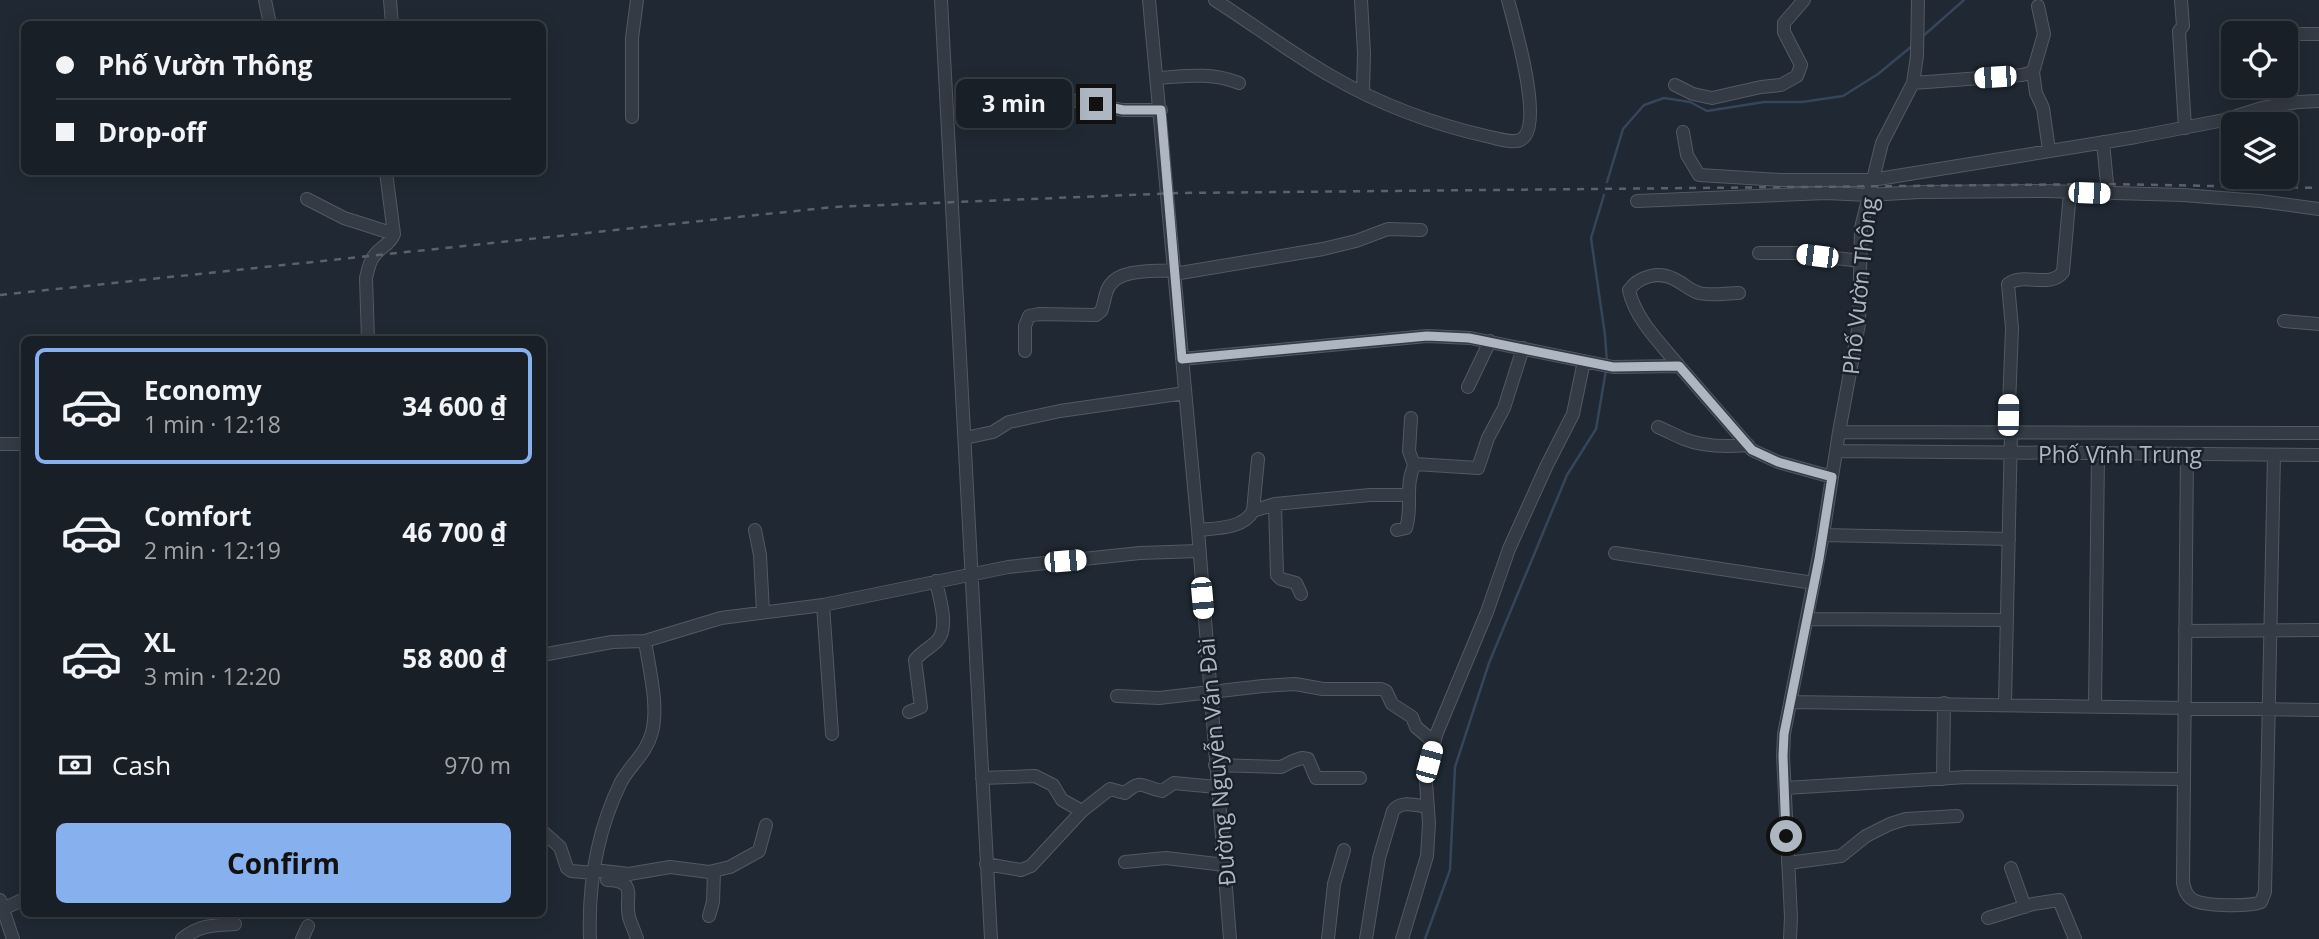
<!DOCTYPE html>
<meta charset="utf-8">
<style>
body{margin:0;font-family:"Open Sans",sans-serif;background:#252c32;color:#f1f3f6;height:100vh;display:flex;flex-direction:column;font-size:26px;white-space:nowrap}
*{box-sizing:border-box;margin:0}
p{font-size:23px;color:#9fa2a7}
.icon{flex:none;width:38px;height:38px;fill:none;stroke:currentColor;stroke-width:2;stroke-linecap:round;stroke-linejoin:round}
.map{position:relative;flex:1;overflow:hidden}
.drawer{position:absolute;left:21px;top:336px;width:525px;height:581px;display:flex;flex-direction:column;background:#181f26;border-radius:10px;box-shadow:0 4px 18px #0003,0 0 0 2px #363d43}
.drawer>*{flex:none}
.banner{position:absolute;left:21px;top:21px;width:525px;height:154px;border-radius:10px;box-shadow:0 4px 18px #0003,0 0 0 2px #363d43;display:grid;align-content:center;height:154px;padding:0 35px;background:#181f26}
.buttons{position:absolute;left:2221px;top:21px;display:grid;gap:14px}
.buttons a{display:grid;place-items:center;width:77px;height:77px;border-radius:10px;background:#181f26;box-shadow:0 4px 18px #0003,0 0 0 2px #363d43;font-size:35px}
.end{position:absolute;width:32px;height:32px;margin:-16px;border:9px solid #aeb6c1;background:#111;box-shadow:0 0 0 4px #111}
.from{border-radius:50%}
.bubble{position:absolute;height:49px;border-radius:10px;background:#181f26;box-shadow:0 4px 18px #0003,0 0 0 2px #363d43;font-size:23px;font-weight:700;line-height:49px;text-align:center}
.car{position:absolute;width:21px;height:42px;margin:-21px -10px;border-radius:9px;box-shadow:0 0 5px 2px #0007;background:linear-gradient(#fff 24%,#345 0 40%,#fff 0 76%,#345 0 86%,#fff 0)}
.banner b{display:flex;align-items:center;gap:24px;height:66px;font-size:26px}
.banner b+b{border-top:2px solid #363d43}
.banner i{width:18px;height:18px;background:#f1f3f6}
ul{padding:12px 0 0;list-style:none}
li{display:flex;align-items:center;gap:21px;height:116px;margin:0 14px 10px;padding:0 21px;border:4px solid transparent;border-radius:10px}
li div{flex:1}
li b{display:block;font-size:26px}
li em{font-style:normal;font-weight:700}
li.on{border-color:#86b1ee}
li>.icon{width:63px;height:63px;stroke-width:1.5}
.pay{display:flex;align-items:center;gap:18px;height:77px;padding:0 35px;font-size:26px}
.pay p{margin-inline-start:auto}
.cta{display:flex;gap:14px;margin-top:auto;padding:14px 35px}
.cta a{flex:1;height:80px;border-radius:10px;background:#86b1ee;color:#111;font-size:28px;font-weight:700;line-height:80px;text-align:center}
.map>svg:first-child{display:block}
</style>
<div class="map">
<svg width="2319" height="939" viewBox="0 0 2319 939">
<rect width="100%" height="100%" fill="#202933"/>
<g fill="none" stroke-linecap="round" stroke-linejoin="round">
<path stroke="#35455a" stroke-width="2.5" d="M1922,37l42,-37
M1607,182l16,-53 21,-24 20,-7 26,4 17,9 57,-9h38l41,-6 35,-22 34,-28
M1604,195l-13,43 14,97 2,28
M1425,939l25,-69 5,-103 34,-104 78,-188 29,-46 10,-59"/>
<g stroke="#515962" stroke-width="14">
<path id="minor" d="M265,0l5,24
M390,0l2,24
M941,0l50,939
M1149,0l49,530 32,409
M1215,0c39,25 76,53 116,76 48,28 105,49 159,61 10,2 28,9 35,-1 16,-21 -10,-110 -17,-136
M1361,0l3,53 -1,39
M2181,0l2,26 -4,5 6,97
M2301,34h18
M2033,72l3,21 7,15 6,42
M1158,78c29,-2 53,-6 81,5
M1913,83l109,-8 11,-3 11,-38 -6,-28
M1675,85l18,9 19,4 49,-11 20,-2 16,-9 4,-11 -17,-33v-9l20,-23
M1066,99l57,11h38
M632,117v-79l5,-38
M1683,132l4,23 12,20 82,5h91l264,-43 88,-17 38,-12 36,-6 21,-1
M2103,142l5,52
M307,199l37,19 50,16
M1637,201l189,-8 42,2 52,-3 126,-1 137,4 77,6 59,8
M1759,253h37l64,8
M1174,274l149,-25 33,-8 32,-12 33,1
M2284,321l35,3
M368,340l-2,-62c2,-7 3,-16 8,-22 6,-9 16,-11 20,-22l-8,-62
M1025,351v-25l4,-10 10,-2 57,1 5,-4c4,-8 3,-18 9,-26 12,-17 45,-13 63,-15
M1182,359l245,-23 43,2 143,29 66,-1 73,84 26,12 54,15
M1679,366c-18,-22 -44,-47 -50,-76 10,-14 30,-19 45,-11 9,4 15,11 25,14 12,3 27,0 40,0
M1468,387l22,-46
M1411,418l-2,33 5,14
M1658,427c9,4 17,8 26,12 20,8 43,8 64,6
M1839,432l480,1
M2008,432l4,-104 -4,-44c16,-12 42,5 55,-12l7,-80
M965,438l28,-6 16,-10 51,-11 125,-18
M0,444h24
M1836,451l483,4
M2187,454l-4,429c2,8 4,14 12,18 13,5 54,6 66,1l4,-10 9,-437
M1275,504l2,71 4,4 15,4 5,11
M1253,511l5,-52
M755,530l5,25 3,57
M1198,530c19,-2 45,-1 55,-19l22,-7 31,-3 64,-6h38
M1397,530l9,-2c7,-20 -2,-44 9,-64l63,4 10,-30 16,-30 19,-60
M1823,535l186,4
M1615,553l199,30
M823,605l9,129
M1808,619l199,1
M2185,631l134,-1
M542,655l70,-13 33,-1 76,-23 102,-13 185,-38 132,-14 58,-2
M1117,696l42,2 104,-12 32,-2 28,5h58l5,2 6,13 20,13 4,10 18,15
M1792,702l527,8
M2005,704l6,-272
M2095,706l3,-252
M909,712l12,-5 -6,-47c6,-8 15,-12 22,-19 13,-13 2,-44 -1,-60
M1215,765l66,2 12,-6 9,-3 6,1 8,19h44
M982,778l53,-2 18,9 9,15 20,11
M1943,779l1,-76
M1785,788l182,-11 217,2
M542,831l18,16 7,21 4,3 23,2
M1125,862l41,-4 59,7
M1788,863l53,-7 25,-20 24,-12 16,-5 51,-3
M986,864l35,6 10,-4 51,-55 28,-22 15,4c17,-15 17,-6 37,-2l12,-8 42,4
M2011,868l14,39
M594,870l35,4 41,-7 39,5 21,-5 29,-16 7,-26
M607,880c32,1 17,17 22,37 2,7 6,15 8,22
M0,900l13,39
M3,909l21,-10
M709,916l4,-14 1,-31
M1988,918l45,-14 26,-4 16,39
M182,939c17,-14 32,-14 53,-15
M302,939l6,-13
M590,939c-2,-54 7,-108 31,-157 10,-18 26,-29 31,-50 7,-26 -3,-64 -7,-91
M1328,939l6,-55 10,-34
M1366,939l13,-81 14,-47c7,-11 23,-6 35,-4
M1402,939l25,-83 2,-33 -3,-41 10,-47 51,-123 22,-63 37,-82 27,-53 11,-53
M1790,939l1,-22 -8,-161 1,-22 39,-199 16,-103 20,-108 2,-96 21,-85 31,-60 4,-27 1,-56"/>
</g>
<use href="#minor" stroke="#343b44" stroke-width="12"/>
<path stroke="#58616d" stroke-width="2.5" stroke-dasharray="7 7" stroke-linecap="butt" d="M0,295l833,-88 346,-14 928,-9 212,4"/>
</g>
<g fill="none" stroke-linecap="round" stroke-linejoin="round">
<path stroke="#aeb6c1" stroke-width="9" d="M1096,104l27,6h38l21,249 245,-23 42,2 144,29 66,-1 73,84 26,12 54,15 -13,82 -35,175 -1,22 3,80"/>
</g>
<g text-anchor="middle" dominant-baseline="central" stroke-width="5" stroke-linejoin="round" paint-order="stroke">
<g font-size="23" fill="#aeb6c1" stroke="#192029">
<text transform="translate(1859 286) rotate(-84)">Phố Vườn Thông</text>
<text x="2120" y="454">Phố Vĩnh Trung</text>
<text transform="translate(1216 762) rotate(-95)">Đường Nguyễn Văn Đài</text>
</g>
</g>
</svg>
<div class="buttons">
<a><svg class="icon" aria-label="locate" viewBox="0 0 24 24"><circle cx="12" cy="12" r="6"/><path d="M12 2v4M12 18v4M2 12h4M18 12h4"/></svg></a>
<a><svg class="icon" aria-label="layers" viewBox="0 0 24 24"><path d="M12 4l9 5-9 5-9-5zM3 14l9 5 9-5"/></svg></a>
</div>
<i class="end from" style="left:1786px;top:836px"></i>
<i class="end" style="left:1096px;top:104px"></i>
<div class="bubble" style="left:956px;top:79px;width:116px">3 min</div>
<i class="car" style="left:1995px;top:77px;rotate:266deg"></i>
<i class="car" style="left:2089px;top:193px;rotate:92deg"></i>
<i class="car" style="left:1817px;top:256px;rotate:277deg"></i>
<i class="car" style="left:2008px;top:415px;rotate:1deg"></i>
<i class="car" style="left:1065px;top:561px;rotate:85deg"></i>
<i class="car" style="left:1202px;top:598px;rotate:175deg"></i>
<i class="car" style="left:1429px;top:762px;rotate:15deg"></i>
<div class="banner">
<b><i class="from"></i>Phố Vườn Thông</b>
<b><i></i>Drop-off</b>
</div>
<section class="drawer">
<ul>
<li class="on"><svg class="icon" aria-label="car" viewBox="0 0 24 24"><path d="M5 17H2v-5l4-1 3-4h7l3 4 3 1v5h-3M9 17h6M6 11h13"/><circle cx="7" cy="17" r="2"/><circle cx="17" cy="17" r="2"/></svg><div><b>Economy</b><p>1 min · 12:18</p></div><em>34 600 ₫</em></li>
<li><svg class="icon" aria-label="car" viewBox="0 0 24 24"><path d="M5 17H2v-5l4-1 3-4h7l3 4 3 1v5h-3M9 17h6M6 11h13"/><circle cx="7" cy="17" r="2"/><circle cx="17" cy="17" r="2"/></svg><div><b>Comfort</b><p>2 min · 12:19</p></div><em>46 700 ₫</em></li>
<li><svg class="icon" aria-label="car" viewBox="0 0 24 24"><path d="M5 17H2v-5l4-1 3-4h7l3 4 3 1v5h-3M9 17h6M6 11h13"/><circle cx="7" cy="17" r="2"/><circle cx="17" cy="17" r="2"/></svg><div><b>XL</b><p>3 min · 12:20</p></div><em>58 800 ₫</em></li>
</ul>
<div class="pay"><svg class="icon" aria-label="cash" viewBox="0 0 24 24"><path d="M3 7h18v10H3z"/><circle cx="12" cy="12" r="2"/></svg>Cash<p>970 m</p></div>
<div class="cta"><a>Confirm</a></div>
</section>
</div>
